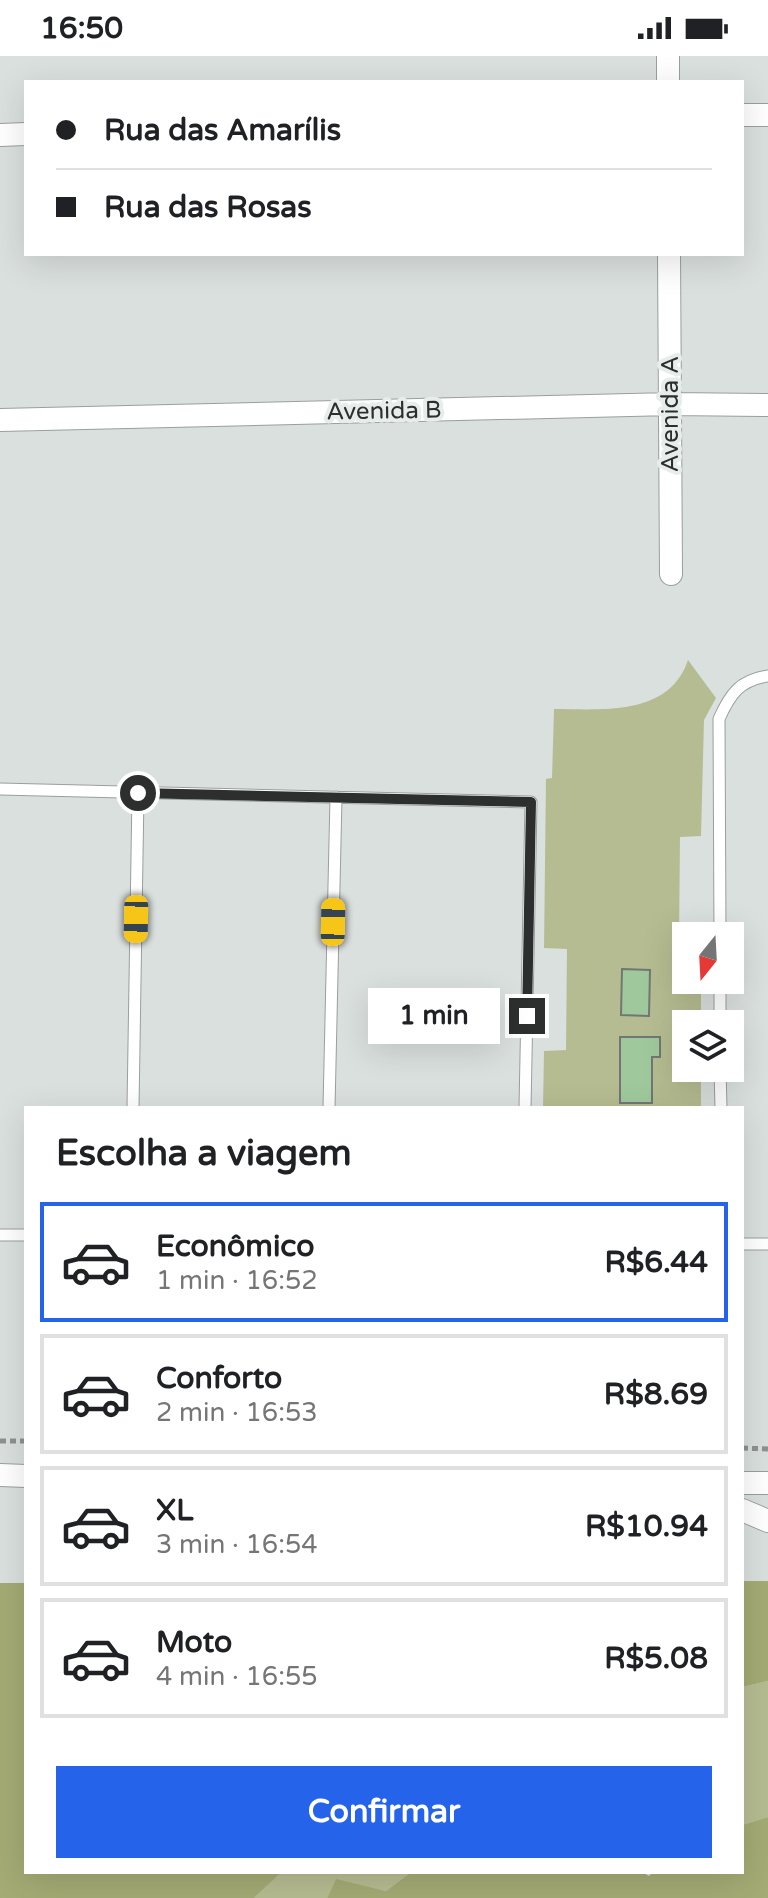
<!DOCTYPE html>
<html lang="pt">
<meta charset="utf-8">
<style>
body{margin:0;font-family:"Varela Round",sans-serif;background:#f6f6f6;color:#202124;height:100vh;display:flex;flex-direction:column;font-size:30px;white-space:nowrap}
*{box-sizing:border-box;margin:0}
p{font-size:26px;color:#757577}
.icon{flex:none;width:44px;height:44px;fill:none;stroke:currentColor;stroke-width:2;stroke-linecap:round;stroke-linejoin:round}
.map{position:relative;flex:1;overflow:hidden}
.drawer{position:absolute;left:24px;top:1050px;width:720px;height:768px;display:flex;flex-direction:column;background:#fff;border-radius:0px;box-shadow:0 8px 32px #0002}
.drawer>*{flex:none}
.hud{position:absolute;left:24px;top:24px;width:720px;height:176px;border-radius:0px;box-shadow:0 8px 32px #0002;display:grid;align-content:center;height:176px;padding:0 32px;background:#fff}
.needle{width:52px;rotate:198deg}
.controls{position:absolute;left:672px;top:866px;display:grid;gap:16px}
.controls a{display:grid;place-items:center;width:72px;height:72px;border-radius:0px;background:#fff;box-shadow:0 8px 32px #0002;font-size:40px}
.end{position:absolute;width:36px;height:36px;margin:-18px;border:10px solid #2d2f2e;background:#fff;box-shadow:0 0 0 4px #fff}
.from{border-radius:50%}
.bubble{position:absolute;height:56px;border-radius:0px;background:#fff;box-shadow:0 8px 32px #0002;font-size:26px;font-weight:800;line-height:56px;text-align:center}
.car{position:absolute;width:24px;height:48px;margin:-24px -12px;border-radius:10px;box-shadow:0 0 6px 2px #0007;background:linear-gradient(#f5c518 24%,#345 0 40%,#f5c518 0 76%,#345 0 86%,#f5c518 0)}
.hud b{display:flex;align-items:center;gap:28px;height:76px;font-size:30px}
.hud b+b{border-top:2px solid #e0e0e0}
.hud i{width:20px;height:20px;background:#202124}
ul{padding:0;list-style:none}
li{display:flex;align-items:center;gap:24px;height:120px;margin:0 16px 12px;padding:0 16px;border:4px solid #e0e0e0;border-radius:0px}
li div{flex:1}
li b{display:block;font-size:30px}
li em{font-style:normal;font-weight:800}
li.on{border-color:#2563eb}
li>.icon{width:72px;height:72px;stroke-width:1.5}
h2{padding:0 32px;font-size:36px;line-height:96px}
.action{display:flex;gap:16px;margin-top:auto;padding:16px 32px}
.action a{flex:1;height:92px;border-radius:0px;background:#2563eb;color:#fff;font-size:32px;font-weight:800;line-height:92px;text-align:center}
.status{display:flex;justify-content:space-between;align-items:center;height:56px;padding:0 40px;background:#fff;direction:ltr}
.status svg{height:22px;fill:currentColor}
.map>svg:first-child{display:block}
</style>
<div class="status"><b>16:50</b><svg viewBox="0 0 49 12"><path d="M0 12V9h3v3zM5 12V6h3v6zM10 12V3h3v9zM15 12V0h3v12zM26 1h20v11H26zM47 4h2v5h-2z"/></svg></div>
<div class="map">
<svg width="768" height="1842" viewBox="0 0 768 1842">
<rect width="100%" height="100%" fill="#dae0de"/>
<path fill="#b6bc91" d="M688,604l28,38 -12,22 -3,116 -21,1 -1,103 7,1v39h15v44h-15v44h15v40h-158l1,-57 22,-1 1,-101 -23,-1 2,-169 6,-1 2,-69c47,0 115,8 134,-49z
M768,1625v136l-26,8v-138z
M282,1816h129l-25,19 -50,-11 -9,18h-73z"/>
<path fill="#a4ab74" d="M742,1525h26v100l-26,6z
M0,1527h26v289h256l-28,26h-254z
M768,1761v81h-441l9,-19 50,12 25,-19h231l7,4 4,-4h89v-47z"/>
<path fill="#9fc99d" stroke="#737672" stroke-width="2" d="M622,913l28,1 -1,46 -28,-1z
M620,981h40v20h-8v46h-32z"/>
<g fill="none" stroke-linecap="round" stroke-linejoin="round">
<g stroke="#9a9f9d" stroke-width="13">
<path id="service" d="M0,733l531,13 -6,306
M720,880l-1,-217c11,-25 21,-39 49,-43
M720,924v44
M720,1012l1,40
M133,1052l5,-315
M329,1052l7,-311
M0,1179h26
M742,1188h26"/>
</g>
<g stroke="#9a9f9d" stroke-width="24">
<path id="minor" d="M668,26v-26
M742,59h26
M0,79l26,-1
M669,198l2,320
M0,364l671,-16 97,1
M0,1419l26,1
M742,1427h26
M742,1454l26,11"/>
</g>
<path stroke="#8d9290" stroke-width="5" stroke-dasharray="6 4" stroke-linecap="butt" d="M0,1385h26
M742,1392l26,1"/>
<use href="#service" stroke="#fff" stroke-width="11"/>
<use href="#minor" stroke="#fff" stroke-width="22"/>
</g>
<g fill="none" stroke-linecap="round" stroke-linejoin="round">
<path stroke="#2d2f2e" stroke-width="10" d="M138,737l393,9 -4,214"/>
</g>
<g text-anchor="middle" dominant-baseline="central" stroke-width="8" stroke-linejoin="round" paint-order="stroke">
<g font-size="24" fill="#2d2f2e" stroke="#e7edeb">
<text transform="translate(384 355) rotate(-1)">Avenida B</text>
<text transform="translate(670 358) rotate(-90)">Avenida A</text>
</g>
</g>
</svg>
<div class="controls">
<a><svg class="needle" viewBox="-14 -14 28 28"><path d="M0-13l5 13h-10z" fill="#e53935"/><path d="M0 13l5-13h-10z" fill="#757577"/></svg></a>
<a><svg class="icon" aria-label="layers" viewBox="0 0 24 24"><path d="M12 4l9 5-9 5-9-5zM3 14l9 5 9-5"/></svg></a>
</div>
<i class="end from" style="left:138px;top:737px"></i>
<i class="end" style="left:527px;top:960px"></i>
<div class="bubble" style="left:368px;top:932px;width:132px">1 min</div>
<i class="car" style="left:136px;top:863px;rotate:181deg"></i>
<i class="car" style="left:333px;top:866px;rotate:1deg"></i>
<div class="hud">
<b><i class="from"></i>Rua das Amarílis</b>
<b><i></i>Rua das Rosas</b>
</div>
<section class="drawer">
<h2>Escolha a viagem</h2>
<ul>
<li class="on"><svg class="icon" aria-label="car" viewBox="0 0 24 24"><path d="M5 17H2v-5l4-1 3-4h7l3 4 3 1v5h-3M9 17h6M6 11h13"/><circle cx="7" cy="17" r="2"/><circle cx="17" cy="17" r="2"/></svg><div><b>Econômico</b><p>1 min · 16:52</p></div><em>R$6.44</em></li>
<li><svg class="icon" aria-label="car" viewBox="0 0 24 24"><path d="M5 17H2v-5l4-1 3-4h7l3 4 3 1v5h-3M9 17h6M6 11h13"/><circle cx="7" cy="17" r="2"/><circle cx="17" cy="17" r="2"/></svg><div><b>Conforto</b><p>2 min · 16:53</p></div><em>R$8.69</em></li>
<li><svg class="icon" aria-label="car" viewBox="0 0 24 24"><path d="M5 17H2v-5l4-1 3-4h7l3 4 3 1v5h-3M9 17h6M6 11h13"/><circle cx="7" cy="17" r="2"/><circle cx="17" cy="17" r="2"/></svg><div><b>XL</b><p>3 min · 16:54</p></div><em>R$10.94</em></li>
<li><svg class="icon" aria-label="car" viewBox="0 0 24 24"><path d="M5 17H2v-5l4-1 3-4h7l3 4 3 1v5h-3M9 17h6M6 11h13"/><circle cx="7" cy="17" r="2"/><circle cx="17" cy="17" r="2"/></svg><div><b>Moto</b><p>4 min · 16:55</p></div><em>R$5.08</em></li>
</ul>
<div class="action"><a>Confirmar</a></div>
</section>
</div>
